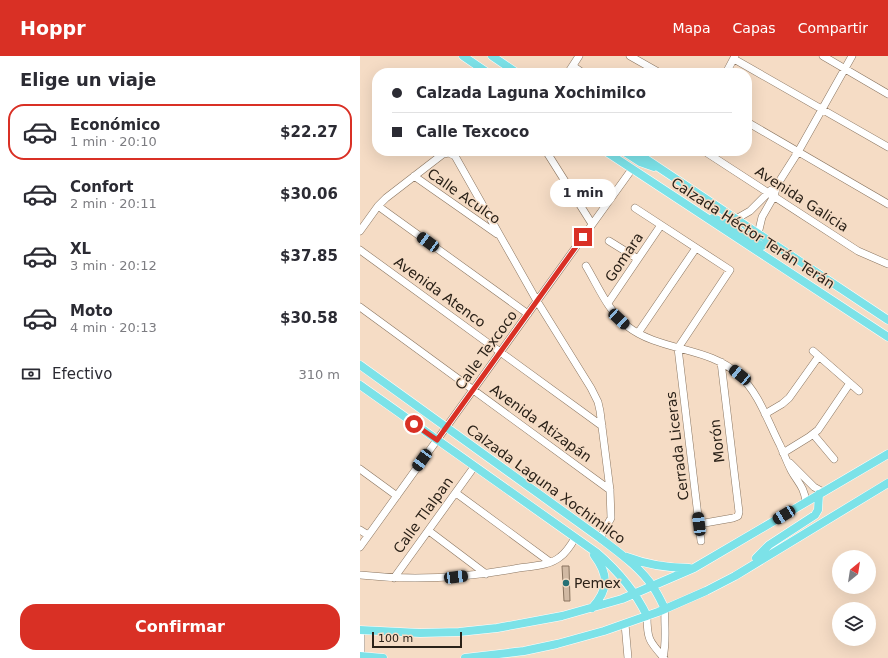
<!DOCTYPE html>
<html lang="es">
<meta charset="utf-8">
<style>
body{margin:0;font-family:"DejaVu Sans",sans-serif;background:#f7f7f7;color:#2b2b33;height:100vh;display:flex;flex-direction:column;font-size:15px;white-space:nowrap}
*{box-sizing:border-box;margin:0}
p{font-size:13px;color:#7c7c81}
.icon{flex:none;width:22px;height:22px;fill:none;stroke:currentColor;stroke-width:2;stroke-linecap:round;stroke-linejoin:round}
.map{position:relative;flex:1;overflow:hidden}
.panel{display:flex;flex-direction:column;background:#fff;width:360px}
.panel>*{flex:none}
.banner{position:absolute;left:12px;top:12px;width:380px;height:88px;border-radius:16px;box-shadow:0 4px 16px #0002;display:grid;align-content:center;height:88px;padding:0 20px;background:#fff}
.needle{width:26px;rotate:30deg}
.tools{position:absolute;left:472px;top:494px;display:grid;gap:8px}
.tools a{display:grid;place-items:center;width:44px;height:44px;border-radius:50%;background:#fff;box-shadow:0 4px 16px #0002;font-size:20px}
.scale{position:absolute;left:12px;bottom:10px;width:90px;box-sizing:border-box;padding-left:4px;border:2px solid #2a2118;border-top:0;font-size:11px;line-height:14px;white-space:nowrap;color:#2a2118;-webkit-text-stroke:3px #f5dcc5;paint-order:stroke}
.end{position:absolute;width:18px;height:18px;margin:-9px;border:5px solid #d93025;background:#fff;box-shadow:0 0 0 2px #fff}
.from{border-radius:50%}
.bubble{position:absolute;height:28px;border-radius:14px;background:#fff;box-shadow:0 4px 16px #0002;font-size:13px;font-weight:800;line-height:28px;text-align:center}
.car{position:absolute;width:12px;height:24px;margin:-12px -6px;border-radius:5px;box-shadow:0 0 3px 1px #0007;background:linear-gradient(#222 24%,#8ab4d8 0 40%,#222 0 76%,#8ab4d8 0 86%,#222 0)}
.banner b{display:flex;align-items:center;gap:14px;height:38px;font-size:15px}
.banner b+b{border-top:1px solid #e1e1e2}
.banner i{width:10px;height:10px;background:#2b2b33}
ul{padding:0;list-style:none}
li{display:flex;align-items:center;gap:12px;height:56px;margin:0 8px 6px;padding:0 12px;border:2px solid transparent;border-radius:16px}
li div{flex:1}
li b{display:block;font-size:15px}
li em{font-style:normal;font-weight:800}
li.active{border-color:#d93025}
li>.icon{width:36px;height:36px;stroke-width:1.5}
h2{padding:0 20px;font-size:18px;line-height:48px}
.pay{display:flex;align-items:center;gap:10px;height:44px;padding:0 20px;font-size:15px}
.pay p{margin-inline-start:auto}
.action{display:flex;gap:8px;margin-top:auto;padding:8px 20px}
.action a{flex:1;height:46px;border-radius:16px;background:#d93025;color:#fff;font-size:16px;font-weight:800;line-height:46px;text-align:center}
header{display:flex;align-items:center;gap:24px;box-sizing:border-box;height:56px;padding:0 20px;background:#d93025;color:#fff}
header strong{font-size:19px}
nav{display:flex;gap:22px;margin-inline-start:auto;font-size:14px}
main{display:flex;flex:1;min-height:0}
.map>svg:first-child{display:block}
</style>
<header>
<strong>Hoppr</strong>
<nav><a>Mapa</a><a>Capas</a><a>Compartir</a></nav>
</header>
<main>
<section class="panel">
<h2>Elige un viaje</h2>
<ul>
<li class="active"><svg class="icon" aria-label="car" viewBox="0 0 24 24"><path d="M5 17H2v-5l4-1 3-4h7l3 4 3 1v5h-3M9 17h6M6 11h13"/><circle cx="7" cy="17" r="2"/><circle cx="17" cy="17" r="2"/></svg><div><b>Económico</b><p>1 min · 20:10</p></div><em>$22.27</em></li>
<li><svg class="icon" aria-label="car" viewBox="0 0 24 24"><path d="M5 17H2v-5l4-1 3-4h7l3 4 3 1v5h-3M9 17h6M6 11h13"/><circle cx="7" cy="17" r="2"/><circle cx="17" cy="17" r="2"/></svg><div><b>Confort</b><p>2 min · 20:11</p></div><em>$30.06</em></li>
<li><svg class="icon" aria-label="car" viewBox="0 0 24 24"><path d="M5 17H2v-5l4-1 3-4h7l3 4 3 1v5h-3M9 17h6M6 11h13"/><circle cx="7" cy="17" r="2"/><circle cx="17" cy="17" r="2"/></svg><div><b>XL</b><p>3 min · 20:12</p></div><em>$37.85</em></li>
<li><svg class="icon" aria-label="car" viewBox="0 0 24 24"><path d="M5 17H2v-5l4-1 3-4h7l3 4 3 1v5h-3M9 17h6M6 11h13"/><circle cx="7" cy="17" r="2"/><circle cx="17" cy="17" r="2"/></svg><div><b>Moto</b><p>4 min · 20:13</p></div><em>$30.58</em></li>
</ul>
<div class="pay"><svg class="icon" aria-label="cash" viewBox="0 0 24 24"><path d="M3 7h18v10H3z"/><circle cx="12" cy="12" r="2"/></svg>Efectivo<p>310 m</p></div>
<div class="action"><a>Confirmar</a></div>
</section>
<div class="map">
<svg width="528" height="602" viewBox="0 0 528 602">
<rect width="100%" height="100%" fill="#f5dcc5"/>
<path fill="#d1b9a3" stroke="#89735e" d="M202,510h7l1,35h-6z"/>
<g fill="none" stroke-linecap="round" stroke-linejoin="round">
<g stroke="#8a7560" stroke-width="8">
<path id="minor" d="M270,0l30,17
M463,0l65,38
M374,3l154,88
M213,10l10,7
M208,17l11,-17
M366,17l9,-17
M387,66l141,82
M186,95l46,73
M344,95l154,100 30,13
M54,120l83,58
M18,150l150,108
M275,152l95,62 -52,78 23,193
M376,163l14,-8 21,-21
M0,175l18,-25 8,-8 57,-44 6,-1 6,3 82,145 54,87 7,14 2,9 10,79 1,28 -11,20
M398,178l4,-17 12,-21 3,-11 21,-33 54,-96
M249,185l29,18
M0,194l242,176
M226,210c12,20 22,45 41,60 33,26 82,20 112,49 20,18 29,47 41,70 4,9 7,17 11,25 7,13 13,16 15,32
M248,247l53,-78
M0,251l250,183
M278,277l58,-85
M453,295l46,40
M405,358l17,-10 7,-6 30,-42
M453,378l21,25
M423,397l26,-16 9,-7 32,-47
M430,407l24,24 9,5
M0,413l37,27
M96,437l94,69
M339,468l34,-6 5,-2 1,-4 -18,-150
M0,474l8,5
M69,475l57,43
M0,491l272,-378
M0,519c54,6 106,3 159,-7 13,-2 30,-2 41,-11 7,-5 11,-12 15,-19
M34,522l80,-111
M287,560c0,23 2,25 17,42
M265,568l3,34
M1,575v27
M303,602c4,-17 1,-33 2,-49"/>
</g>
<g stroke="#fff" stroke-width="9">
<path id="major" d="M103,0l25,17
M132,0l25,17
M245,95l283,186
M263,95l17,11 14,5
M274,95l254,169
M353,162l14,6 35,22 9,-3
M0,309l240,173c18,14 40,29 53,49 5,7 8,14 12,22
M0,329l237,168c21,18 38,38 50,63
M267,501c21,8 39,11 62,11
M396,502l13,-13 46,-30 3,-5 1,-16
M232,552c17,-19 17,-33 2,-53
M0,574l60,3 39,-1 38,-4 65,-12 60,-17 72,-31 194,-114
M0,600l23,2
M105,602l59,-7 33,-7 47,-13 54,-19 48,-21 29,-15 153,-93"/>
</g>
<use href="#minor" stroke="#fff" stroke-width="7"/>
<use href="#major" stroke="#7ce2e8" stroke-width="8"/>
</g>
<g fill="none" stroke-linecap="round" stroke-linejoin="round">
<path stroke="#d93025" stroke-width="5" d="M54,368l23,16 146,-203"/>
</g>
<circle fill="#257075" stroke="#f5dcc5" stroke-width="1.5" cx="206" cy="527" r="4"/>
<g text-anchor="middle" dominant-baseline="central" stroke-width="3" stroke-linejoin="round" paint-order="stroke">
<g font-size="14" fill="#2a2118" stroke="#f5dcc5">
<text transform="translate(104 140) rotate(35)">Calle Aculco</text>
<text transform="translate(442 143) rotate(33)">Avenida Galicia</text>
<text transform="translate(393 177) rotate(33)">Calzada Héctor Terán Terán</text>
<text transform="translate(264 201) rotate(-56)">Gomara</text>
<text transform="translate(80 236) rotate(36)">Avenida Atenco</text>
<text transform="translate(126 294) rotate(-54)">Calle Texcoco</text>
<text transform="translate(181 367) rotate(36)">Avenida Atizapán</text>
<text transform="translate(357 385) rotate(-97)">Morón</text>
<text transform="translate(317 390) rotate(-97)">Cerrada Liceras</text>
<text transform="translate(186 428) rotate(36)">Calzada Laguna Xochimilco</text>
<text transform="translate(63 459) rotate(-54)">Calle Tlalpan</text>
</g>
<g font-size="14" fill="#2a2118" stroke="#f5dcc5" text-anchor="start">
<text x="214" y="527">Pemex</text>
</g>
</g>
</svg>
<div class="tools">
<a><svg class="needle" viewBox="-14 -14 28 28"><path d="M0-13l5 13h-10z" fill="#e53935"/><path d="M0 13l5-13h-10z" fill="#7c7c81"/></svg></a>
<a><svg class="icon" aria-label="layers" viewBox="0 0 24 24"><path d="M12 4l9 5-9 5-9-5zM3 14l9 5 9-5"/></svg></a>
</div>
<div class="scale">100 m</div>
<i class="end from" style="left:54px;top:368px"></i>
<i class="end" style="left:223px;top:181px"></i>
<div class="bubble" style="left:190px;top:123px;width:66px">1 min</div>
<i class="car" style="left:68px;top:186px;rotate:306deg"></i>
<i class="car" style="left:259px;top:263px;rotate:133deg"></i>
<i class="car" style="left:380px;top:319px;rotate:309deg"></i>
<i class="car" style="left:62px;top:404px;rotate:216deg"></i>
<i class="car" style="left:424px;top:459px;rotate:239deg"></i>
<i class="car" style="left:339px;top:468px;rotate:353deg"></i>
<i class="car" style="left:96px;top:521px;rotate:83deg"></i>
<div class="banner">
<b><i class="from"></i>Calzada Laguna Xochimilco</b>
<b><i></i>Calle Texcoco</b>
</div>
</div>
</main>
